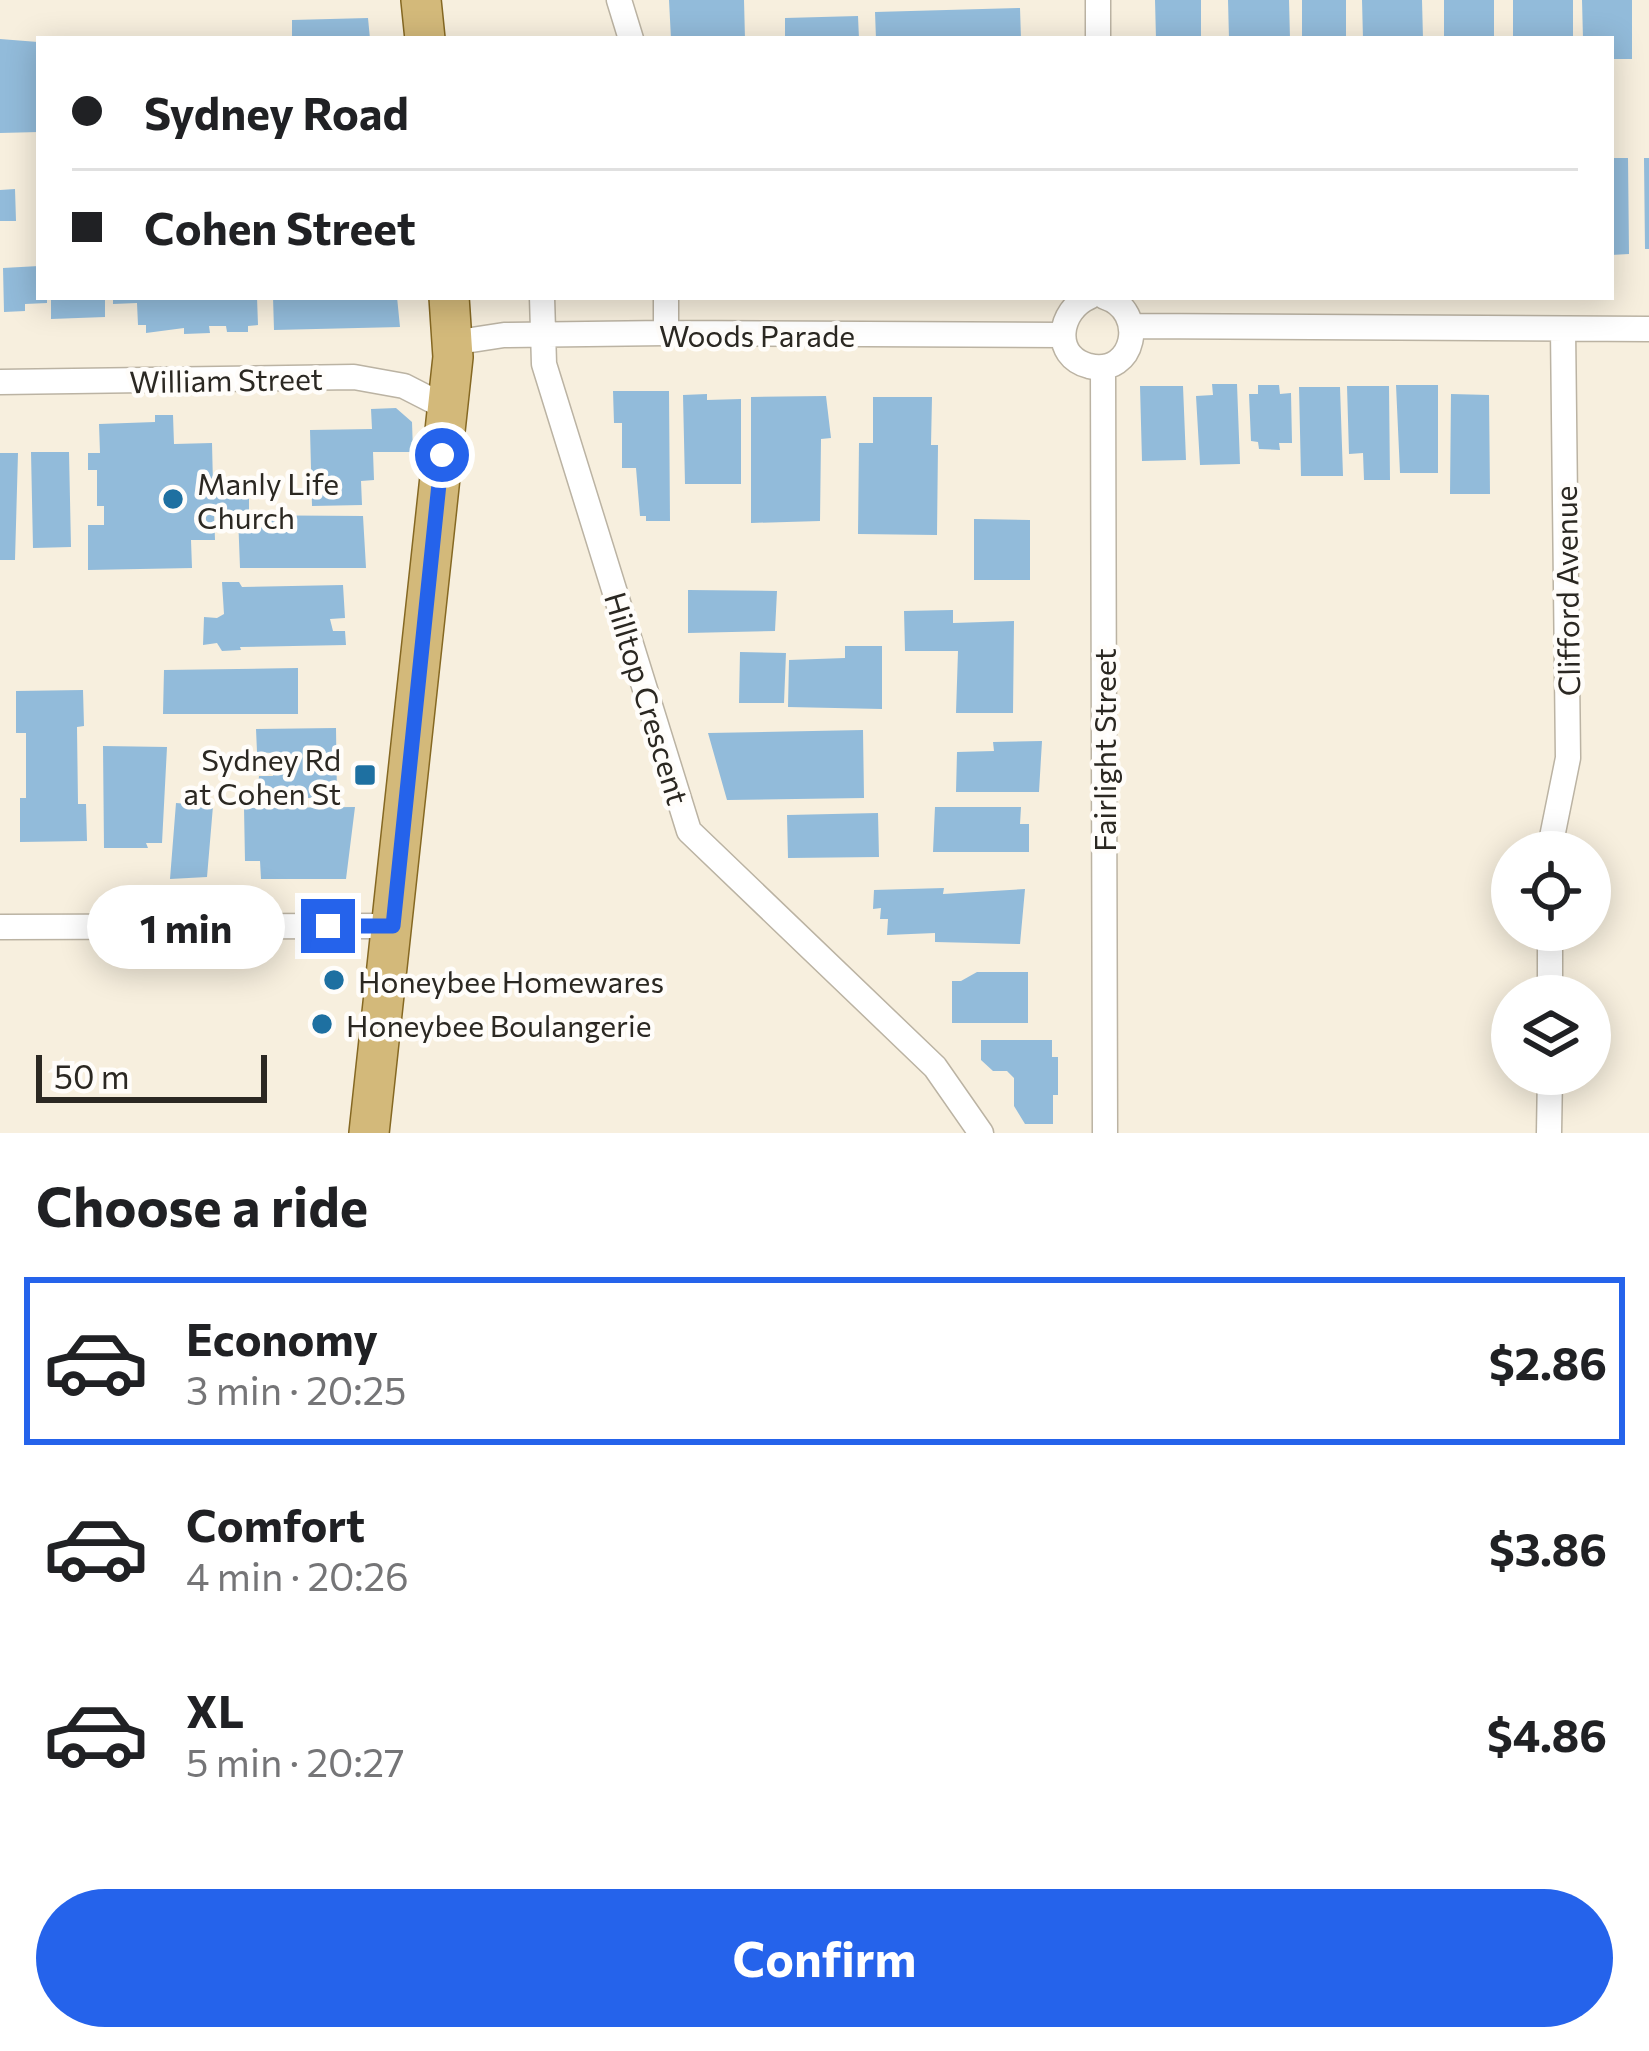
<!DOCTYPE html>
<meta charset="utf-8">
<style>
body{margin:0;font-family:Commissioner,sans-serif;background:#f6f6f6;color:#202124;height:100vh;display:flex;flex-direction:column;font-size:45px;white-space:nowrap}
*{box-sizing:border-box;margin:0}
p{font-size:39px;color:#757577}
.icon{flex:none;width:66px;height:66px;fill:none;stroke:currentColor;stroke-width:2;stroke-linecap:round;stroke-linejoin:round}
.map{position:relative;height:1133px;overflow:hidden}
.drawer{display:flex;flex-direction:column;background:#fff;flex:1}
.drawer>*{flex:none}
.hud{position:absolute;left:36px;top:36px;width:1578px;height:264px;border-radius:0px;box-shadow:0 6px 30px #0003;display:grid;align-content:center;height:264px;padding:0 36px;background:#fff}
.tools{position:absolute;left:1491px;top:831px;display:grid;gap:24px}
.tools a{display:grid;place-items:center;width:120px;height:120px;border-radius:50%;background:#fff;box-shadow:0 6px 30px #0003;font-size:60px}
.scale{position:absolute;left:36px;bottom:30px;width:231px;box-sizing:border-box;padding-left:12px;border:6px solid #2b2822;border-top:0;font-size:33px;line-height:42px;white-space:nowrap;color:#2b2822;-webkit-text-stroke:9px #fffdfa;paint-order:stroke}
.end{position:absolute;width:54px;height:54px;margin:-27px;border:15px solid #2563eb;background:#fff;box-shadow:0 0 0 6px #fff}
.from{border-radius:50%}
.bubble{position:absolute;height:84px;border-radius:42px;background:#fff;box-shadow:0 6px 30px #0003;font-size:39px;font-weight:700;line-height:84px;text-align:center}
.hud b{display:flex;align-items:center;gap:42px;height:114px;font-size:45px}
.hud b+b{border-top:3px solid #e0e0e0}
.hud i{width:30px;height:30px;background:#202124}
ul{padding:0;list-style:none}
li{display:flex;align-items:center;gap:36px;height:168px;margin:0 24px 18px;padding:0 12px;border:6px solid transparent;border-radius:0px}
li div{flex:1}
li b{display:block;font-size:45px}
li em{font-style:normal;font-weight:700}
li.selected{border-color:#2563eb}
li>.icon{width:108px;height:108px;stroke-width:1.5}
h2{padding:0 36px;font-size:54px;line-height:144px}
.button{display:flex;gap:24px;margin-top:auto;padding:24px 36px}
.button a{flex:1;height:138px;border-radius:72px;background:#2563eb;color:#fff;font-size:48px;font-weight:700;line-height:138px;text-align:center}
.map>svg:first-child{display:block}
</style>
<div class="map">
<svg width="1649" height="1133" viewBox="0 0 1649 1133">
<rect width="100%" height="100%" fill="#f7efde"/>
<path fill="#92bbda" d="M669,0h75l1,39h-74z
M1155,0h46v39h-45z
M1228,0h61l1,39h-61z
M1302,0h44v39h-44z
M1362,0h60l1,39h-60z
M1444,0h50v39h-50z
M1513,0h60v39h-60z
M1582,0h50v59h-21v-20h-28z
M1020,8l1,31h-145l-1,-27z
M858,16l1,23h-74v-21z
M368,18l2,21h-78v-19z
M0,39l38,3 1,90 -39,1z
M1611,158h17l1,96 -18,1z
M1644,158h5v91h-4z
M15,189l1,32h-16v-31z
M39,266v31h8v6l-22,1v7l-21,1 -1,-44z
M51,297h54v20l-54,2z
M113,297h144l1,28 -10,1v6h-21l-1,-6h-17l1,7 -26,1v-6l-38,5v-8h-8l-1,-22 -24,1z
M273,297h124l3,30 -126,3z
M1212,384h25l3,80 -40,1 -4,-69 17,-1z
M1258,385h21l1,9 11,-1 1,50h-13l1,7 -21,-1 -1,-7 -7,-1 -2,-47h9z
M1396,385h42v88h-38z
M1140,386h43l3,74 -44,1z
M1347,386h42l1,94h-26l-1,-27 -14,1z
M1299,387h41l3,89h-42z
M613,391h56l1,130h-24v-5h-6l-4,-48h-14v-45h-8z
M707,394v6l34,-1v85h-56l-2,-89z
M1451,394l38,1 1,99h-40z
M826,396l5,42 -10,1 -1,82 -69,2v-126z
M873,397h59l-1,48h7l-1,90 -79,-1 1,-91h14z
M396,408l16,14 1,30h-40l1,28 -13,1 1,24 -50,1 -2,-76 62,-1 -1,-20z
M155,415h18l1,29 38,-1 1,42h24v6h12v20l-35,1 1,28h-24l1,28 -104,2v-45h16v-19h-7v-36h-9v-17h12l-1,-29 56,-2z
M31,452h38l2,95 -38,1z
M0,453h18l-3,107h-15z
M238,515l125,1 3,52h-126z
M974,519l56,1v60h-56z
M222,582h17l3,5 101,-2 2,33 -15,1 3,12h12l1,14 -106,2 1,3 -19,1 -5,-8 -14,2 1,-28 13,1 7,-4z
M688,590l89,1 -2,40 -87,2z
M953,610v13l61,-2 -1,92h-57l2,-62h-53l-1,-40z
M845,646h37v63l-94,-2 1,-47 56,-2z
M740,652l46,1 -2,50h-45z
M298,668v46h-135l1,-44z
M83,690l1,36 -7,1 1,77h8l1,37 -67,1v-44h6v-65h-10v-42z
M336,728l1,70h-80l2,-22h14l-1,-23 -15,-1 -1,-23z
M863,730l1,68 -137,2 -19,-67z
M1042,741l-3,51h-83l1,-40 37,-1 -1,-9z
M103,746l64,1 -5,96h-16l2,5h-44z
M176,803l37,3 -6,71 -37,2z
M355,807l-9,72h-85l-1,-18h-15l-1,-53z
M935,807h86l-1,17h9v28h-96z
M878,813l1,44 -91,1 -1,-43z
M944,888l-1,6 82,-5 -5,55 -85,-2v-9l-48,2 1,-16h-8l1,-11 -8,1 1,-19z
M977,972h51v51h-76v-42h9z
M981,1040h71v17h6v38h-5v29h-28l-11,-18v-28l-7,-7h-14l-12,-11z"/>
<g fill="none" stroke-linecap="round" stroke-linejoin="round">
<g stroke="#bbb3a3" stroke-width="27">
<path id="minor" d="M619,0l12,39
M1098,0v39
M542,297l2,67 145,467 246,236 46,66
M666,297v36
M1089,297c-30,13 -38,59 0,69 46,11 59,-55 16,-69
M1133,326l516,3
M452,343l52,-8 162,-2 396,2
M1103,367l2,766
M0,382l354,-5 50,9 43,22
M1549,852l19,-94 -5,-429
M0,927l393,-1
M1550,930v66
M1549,1133l1,-59"/>
</g>
<g stroke="#856822" stroke-width="42">
<path id="primary" d="M421,0l4,39
M369,1133l84,-776 -4,-60"/>
</g>
<use href="#minor" stroke="#fff" stroke-width="24"/>
<use href="#primary" stroke="#d3b97a" stroke-width="39"/>
</g>
<g fill="none" stroke-linecap="round" stroke-linejoin="round">
<path stroke="#2563eb" stroke-width="15" d="M328,926h65l49,-471"/>
</g>
<g fill="#1e70a1" stroke="#fffdfa" stroke-width="4.5">
<circle cx="173" cy="499" r="12"/>
<rect x="353" y="763" width="24" height="24" rx="6"/>
<circle cx="334" cy="980" r="12"/>
<circle cx="322" cy="1024" r="12"/>
</g>
<g text-anchor="middle" dominant-baseline="central" stroke-width="9" stroke-linejoin="round" paint-order="stroke">
<g font-size="30" fill="#2b2822" stroke="#fffdfa">
<text x="757" y="334">Woods Parade</text>
<text transform="translate(226 379) rotate(-1)">William Street</text>
<text transform="translate(1566 591) rotate(-91)">Clifford Avenue</text>
<text transform="translate(648 698) rotate(73)">Hilltop Crescent</text>
<text transform="translate(1103 750) rotate(-90)">Fairlight Street</text>
</g>
<g font-size="30" fill="#2b2822" stroke="#fffdfa" text-anchor="start">
<text x="197" y="482">Manly Life<tspan x="197" dy="34">Church</tspan></text>
<text x="341" y="758" text-anchor="end">Sydney Rd<tspan x="341" dy="34">at Cohen St</tspan></text>
<text x="358" y="980">Honeybee Homewares</text>
<text x="346" y="1024">Honeybee Boulangerie</text>
</g>
</g>
</svg>
<div class="tools">
<a><svg class="icon" aria-label="locate" viewBox="0 0 24 24"><circle cx="12" cy="12" r="6"/><path d="M12 2v4M12 18v4M2 12h4M18 12h4"/></svg></a>
<a><svg class="icon" aria-label="layers" viewBox="0 0 24 24"><path d="M12 4l9 5-9 5-9-5zM3 14l9 5 9-5"/></svg></a>
</div>
<div class="scale">50 m</div>
<i class="end from" style="left:442px;top:455px"></i>
<i class="end" style="left:328px;top:926px"></i>
<div class="bubble" style="left:87px;top:885px;width:198px">1 min</div>
<div class="hud">
<b><i class="from"></i>Sydney Road</b>
<b><i></i>Cohen Street</b>
</div>
</div>
<section class="drawer">
<h2>Choose a ride</h2>
<ul>
<li class="selected"><svg class="icon" aria-label="car" viewBox="0 0 24 24"><path d="M5 17H2v-5l4-1 3-4h7l3 4 3 1v5h-3M9 17h6M6 11h13"/><circle cx="7" cy="17" r="2"/><circle cx="17" cy="17" r="2"/></svg><div><b>Economy</b><p>3 min · 20:25</p></div><em>$2.86</em></li>
<li><svg class="icon" aria-label="car" viewBox="0 0 24 24"><path d="M5 17H2v-5l4-1 3-4h7l3 4 3 1v5h-3M9 17h6M6 11h13"/><circle cx="7" cy="17" r="2"/><circle cx="17" cy="17" r="2"/></svg><div><b>Comfort</b><p>4 min · 20:26</p></div><em>$3.86</em></li>
<li><svg class="icon" aria-label="car" viewBox="0 0 24 24"><path d="M5 17H2v-5l4-1 3-4h7l3 4 3 1v5h-3M9 17h6M6 11h13"/><circle cx="7" cy="17" r="2"/><circle cx="17" cy="17" r="2"/></svg><div><b>XL</b><p>5 min · 20:27</p></div><em>$4.86</em></li>
</ul>
<div class="button"><a>Confirm</a></div>
</section>
